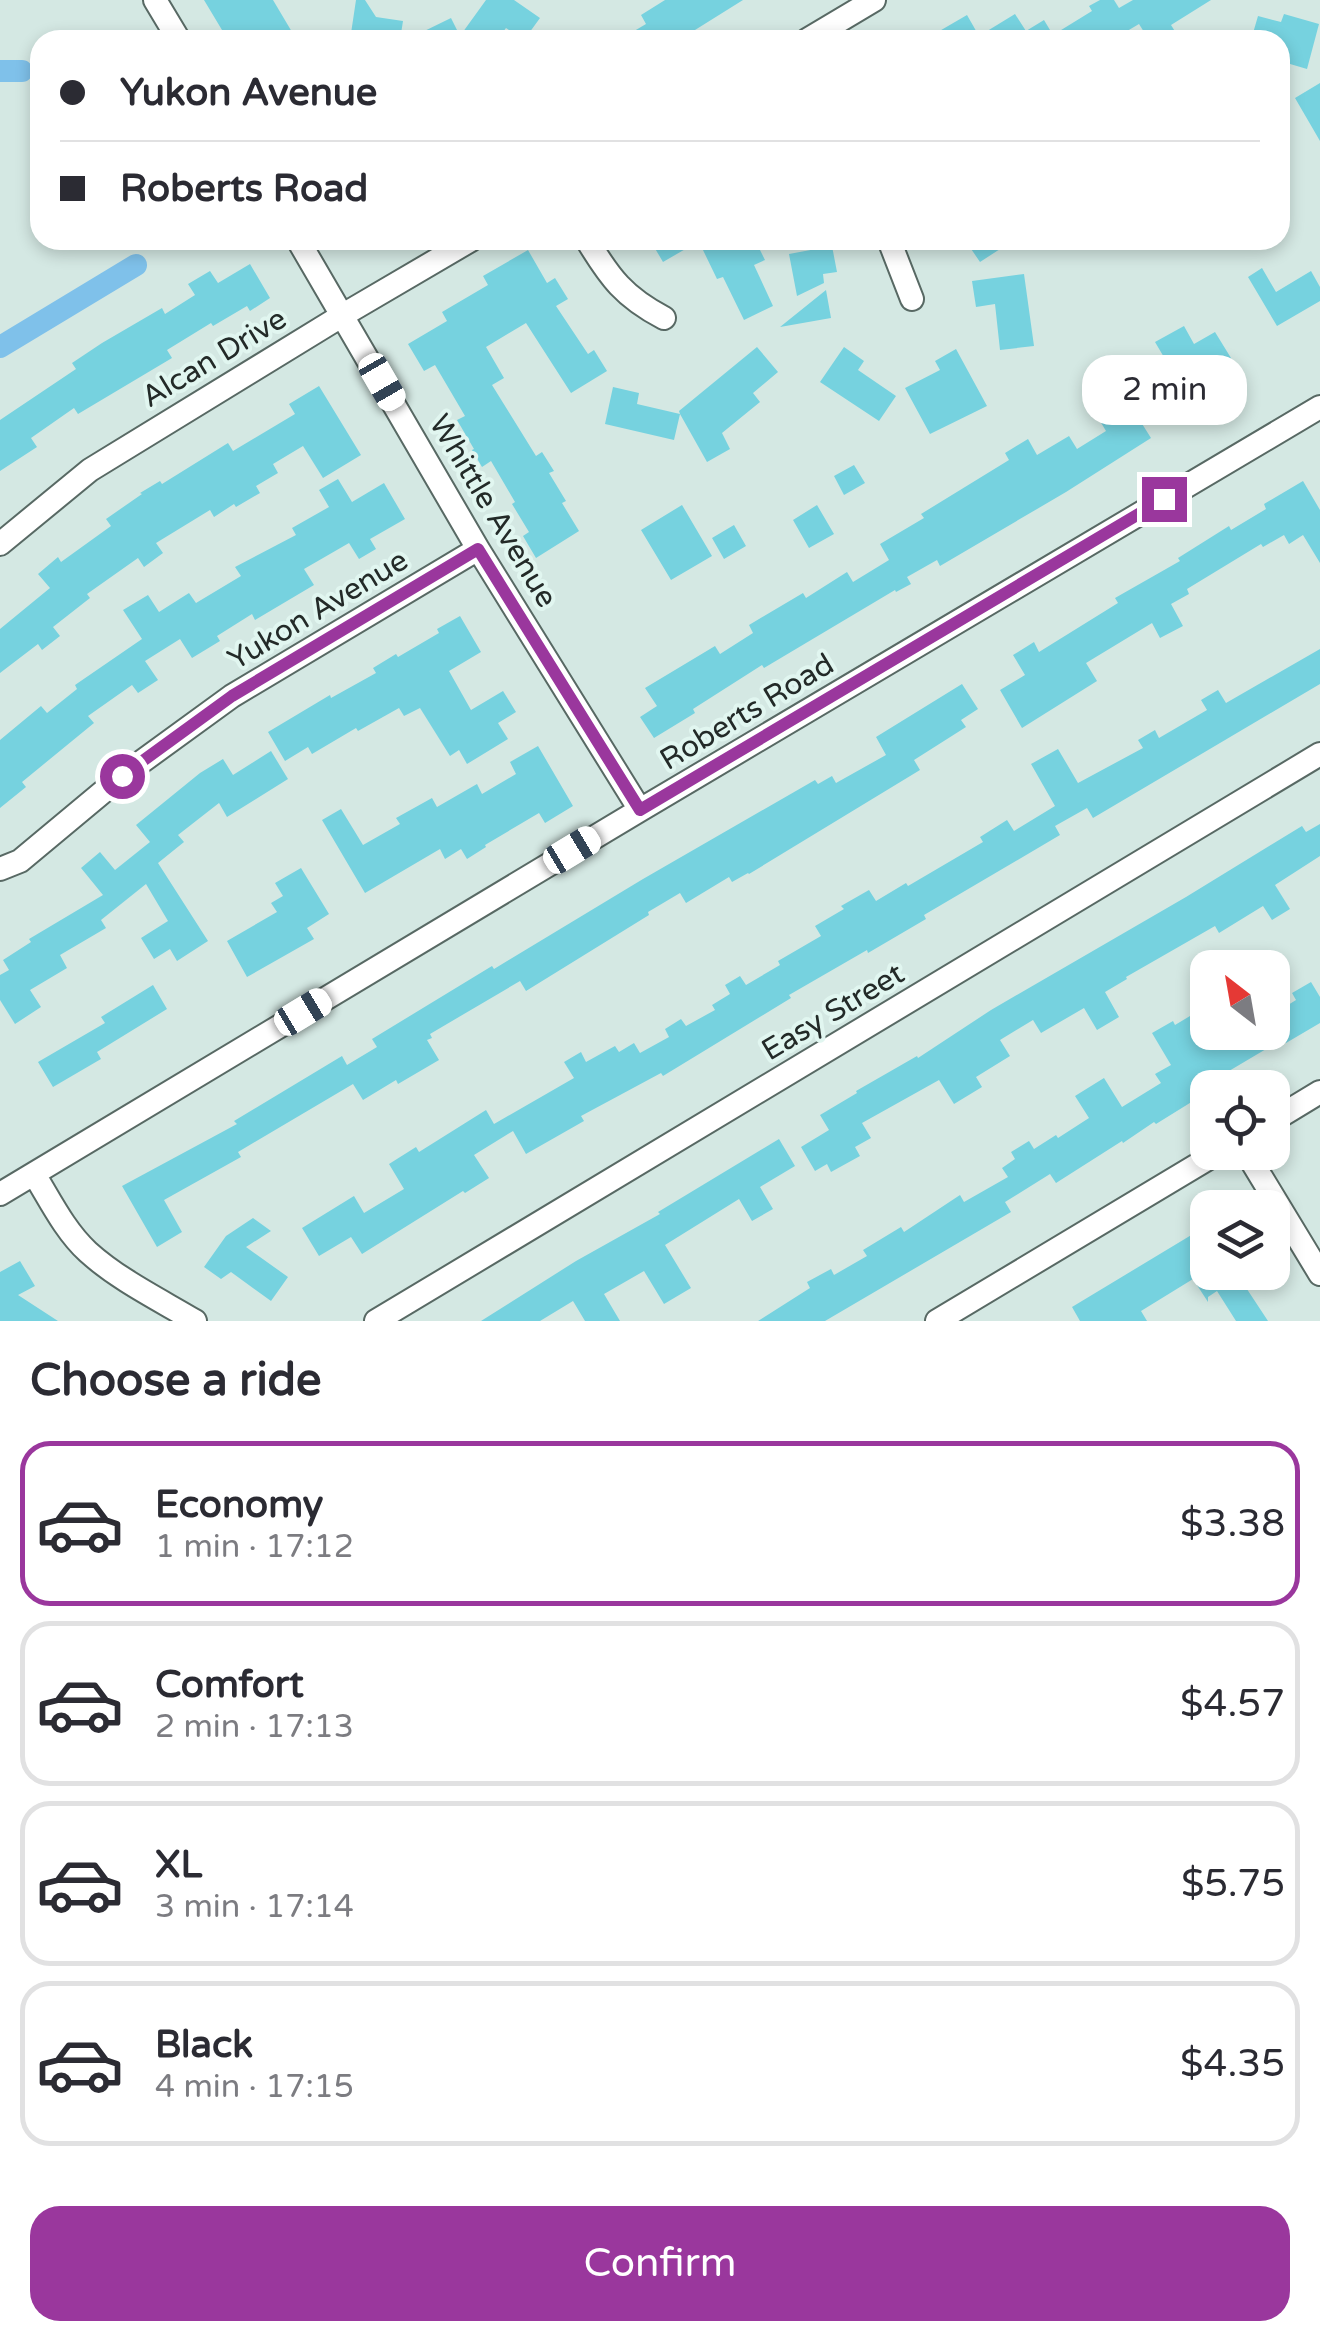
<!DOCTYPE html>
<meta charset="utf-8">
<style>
body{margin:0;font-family:"Varela Round",sans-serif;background:#f7f7f7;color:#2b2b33;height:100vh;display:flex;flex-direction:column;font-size:38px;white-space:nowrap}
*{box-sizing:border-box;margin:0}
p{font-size:32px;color:#7c7c81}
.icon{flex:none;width:55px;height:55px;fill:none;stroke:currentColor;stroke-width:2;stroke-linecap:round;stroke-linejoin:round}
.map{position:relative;height:1321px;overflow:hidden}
.details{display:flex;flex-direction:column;background:#fff;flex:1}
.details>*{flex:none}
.top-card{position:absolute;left:30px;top:30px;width:1260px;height:220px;border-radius:30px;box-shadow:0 5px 15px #0003;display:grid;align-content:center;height:220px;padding:0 30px;background:#fff}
.needle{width:65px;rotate:329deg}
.fabs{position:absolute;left:1190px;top:950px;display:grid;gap:20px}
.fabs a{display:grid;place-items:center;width:100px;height:100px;border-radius:20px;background:#fff;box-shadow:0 5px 15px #0003;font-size:50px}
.end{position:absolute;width:45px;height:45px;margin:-22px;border:12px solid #9a379d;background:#fff;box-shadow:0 0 0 5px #fff}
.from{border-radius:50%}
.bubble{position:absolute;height:70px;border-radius:30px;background:#fff;box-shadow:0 5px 15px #0003;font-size:32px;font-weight:600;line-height:70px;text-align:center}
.car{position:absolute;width:30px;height:60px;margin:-30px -15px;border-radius:12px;box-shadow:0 0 8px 2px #0007;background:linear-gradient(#fff 24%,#345 0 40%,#fff 0 76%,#345 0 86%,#fff 0)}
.top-card b{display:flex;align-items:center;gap:35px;height:95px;font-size:38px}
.top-card b+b{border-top:2px solid #e1e1e2}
.top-card i{width:25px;height:25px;background:#2b2b33}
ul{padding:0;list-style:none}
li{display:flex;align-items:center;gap:30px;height:165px;margin:0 20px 15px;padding:0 10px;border:5px solid #e1e1e2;border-radius:30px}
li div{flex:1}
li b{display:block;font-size:38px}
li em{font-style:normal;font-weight:600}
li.selected{border-color:#9a379d}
li>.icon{width:90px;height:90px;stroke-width:1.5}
h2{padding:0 30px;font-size:45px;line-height:120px}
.primary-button{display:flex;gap:20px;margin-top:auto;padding:20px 30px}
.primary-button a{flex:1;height:115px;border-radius:30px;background:#9a379d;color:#fff;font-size:40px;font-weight:600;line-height:115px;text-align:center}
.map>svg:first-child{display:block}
</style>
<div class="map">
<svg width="1320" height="1321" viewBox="0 0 1320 1321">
<rect width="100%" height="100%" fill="#d4e8e3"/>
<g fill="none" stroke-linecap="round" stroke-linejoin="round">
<path stroke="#7fc1ea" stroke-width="22" d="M0,71h22
M0,347l136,-82"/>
</g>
<path fill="#76d2df" d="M204,0h69l19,32 -14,8h-50z
M356,0h9l11,17 27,4 -3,19h-50z
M486,0h28l26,18 -16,22 -18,-12 -9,12h-91l45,-22 9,18z
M665,0h78l-64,40h-60l27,-16 -5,-9z
M1100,0h14l5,8 14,-8h78l-40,25 5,8 -11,7h-16l-10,-16 -27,16h-188l43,-25 12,21 36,-22 11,17 18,-11 9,15 39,-24 -3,-5z
M1284,14l35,10 -12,45 -27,-8v-21h-29l7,-24 23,6z
M1320,83v58l-25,-43z
M650,240h51l-38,22z
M720,240h6l4,8 16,-8h9l10,20 -11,5 19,41 -29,14 -21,-43 -6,2 -15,-31z
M965,240h49l-34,22z
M832,246l5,26 -14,2 1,9 -27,13 -8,-42z
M528,250l19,33 8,-5 13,21 -12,7 32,48 6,-4 13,21 -36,22 -45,-70 -40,24 18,31 -12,7 44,71 6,-4 12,19 -5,2 17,28 -4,2 17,28 -43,27 -13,-22 6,-4 -17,-28 3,-2 -24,-41 -9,6 -10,-17 2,-1 -17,-29 8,-4 -30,-51 -11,6 -16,-27 39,-23 -5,-9 46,-27 -5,-9z
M250,264l20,34 -20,13 -3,-5 -34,20 -2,-3 -44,27 5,8 -94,56 -4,-6 -43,30 6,9 -37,24v-51l76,-51 -4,-6 30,-20 60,-35 3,6 30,-19 -7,-11 22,-13 8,12z
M1262,268l14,24 35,-21 9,16v14l-43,25 -29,-49z
M1024,274l10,72 -34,4 -5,-46 -19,3 -4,-26z
M826,290l5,28 -51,9z
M1184,326l10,18 21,-12 16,26 -22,13 9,15 -8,5 9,16 -31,17 -18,-31 11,-7 -26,-44z
M757,347l21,25 -25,21 7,9 -38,31 8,16 -23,13 -27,-48 -6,26 -69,-16 8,-37 26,6 -2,11 43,10 -1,-3z
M844,347l20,14 -6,9 38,26 -17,25 -59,-39z
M956,349l31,57 -57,28 -25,-46 35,-18 -5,-9z
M1107,381l25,42 7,-4 12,19 -85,54 -126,74 -3,-6 -30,17 4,7 -15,8 -1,-2 -131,78 -2,-3 -69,44 2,4 -41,25 -14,-21 17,-11 -12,-18 70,-42 5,8 33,-21 -4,-8 54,-32 3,5 41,-26 6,10 36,-22 -9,-16 44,-26 -3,-4 88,-54 -4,-7 23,-14 9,16 32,-19 8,13 29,-18 -22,-37z
M319,386l42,69 -38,23 -20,-32 -30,18 5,9 -22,13 4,7 -24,14 -2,-3 -20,13 -4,-7 -54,33 7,10 -19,14 -6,-9 -51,36 3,4 -37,29 7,9 -18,14 -4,-6 -38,29v-44l50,-41 -12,-14 20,-17 3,5 50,-36 -5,-7 36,-25 -2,-1 20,-12 2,3 66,-41 5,8 62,-37 -6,-10z
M854,465l11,18 -21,12 -10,-19z
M338,479l14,23 32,-19 21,36 -35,20 6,10 -17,10 -10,-16 -45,26 10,16 -59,35 -3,-6 -35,22 3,5 -28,17 -12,-19 -35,22 13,19 -20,13 -6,-8 -44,31 6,7 -72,59 4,5 -26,21v-68l41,-34 6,7 30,-24 -2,-4 67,-46 -19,-29 25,-15 11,17 30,-19 7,10 45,-27 -6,-9 61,-32 -4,-7 37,-21 -10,-17z
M1303,481l17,29v53l-17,-28 -14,9 -5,-9 -21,12 -2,-3 -74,45 2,5 -18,10 12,22 -23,12 -8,-15 -66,40 11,18 -75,47 -22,-38 25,-15 -12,-20 21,-13 5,10 79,-49 -3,-5 65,-37 -2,-3 51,-32 2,4 35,-21 -2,-5z
M682,505l30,51 -41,24 -30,-50z
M817,505l17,29 -25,14 -16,-28z
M734,525l12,21 -22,13 -12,-21z
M460,616l21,36 -32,19 22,39 32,-19 13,21 -18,11 10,16 -41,25 -8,-14 -9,6 -30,-48 -16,8 -5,-8 -41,23 -2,-3 -44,26 -4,-7 -23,14 -17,-29 62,-37 1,3 45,-25 -3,-5 23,-14 2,3 41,-24 -2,-4z
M1320,649v35l-227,134 -6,-10 -32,18 5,9 -136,80 2,4 -58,34 -1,-3 -78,45 2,3 -128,78 -2,-3 -80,43 3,5 -58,33 -13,-23 -39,24 15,23 -24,15 -2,-2 -101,63 -11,-17 -32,19 -17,-28 52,-32 10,17 40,-24 -15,-25 27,-17 3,5 67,-42 8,14 80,-46 -10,-16 17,-10 5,10 29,-16 4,6 15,-9 6,10 29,-16 -4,-8 16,-10 5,7 29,-16 -3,-5 18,-11 -5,-9 15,-9 6,9 34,-20 -2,-4 43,-25 -6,-10 29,-17 -3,-3 28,-16 7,11 30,-18 2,3 75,-44 -3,-5 27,-17 7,11 41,-25 -24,-42 27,-15 20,34 65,-35 -5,-8 17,-10 4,8 48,-28 -6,-10 17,-10 8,13z
M962,684l16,25 -17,11 5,7 -52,33 6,10 -171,104 -1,-1 -16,9 -3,-5 -43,26 -6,-10 -32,19 1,3 -123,76 -6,-10 -90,53 2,4 -5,2 12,20 -41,24 -2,-4 -33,20 -10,-16 -115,68 3,5 -77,43 18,32 -25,15 -35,-61 115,-62 -3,-3 108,-65 5,9 30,-18 -5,-8 120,-73 2,3 149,-90 172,-99 3,4 14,-8 4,7 50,-28 -10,-18z
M538,746l35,60 -28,17 -6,-10 -54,32 1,2 -19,12 -6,-10 -16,10 -5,-10 -75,44 -43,-73 19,-11 22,36 37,-21 -4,-6 36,-20 5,9 40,-23 5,10 34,-20 -6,-12z
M271,751l17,28 -61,38 -8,-14 -41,32 6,7 -26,21 50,78 -31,20 -7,-12 -16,10 -13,-21 27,-17 -22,-37 -45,36 5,8 -46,27 7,13 -37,22 11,17 -26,17 -15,-24v-25l9,-5 -6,-10 28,-18 -2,-3 74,-44 -22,-27 19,-16 15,18 35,-28 -14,-17 64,-52 23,-14 10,16z
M1320,824v32l-45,29 15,24 -18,11 -9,-14 -44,27 -4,-7 -89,51 1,2 -22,13 14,25 -22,13 -13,-22 -43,25 -8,-13 -33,20 10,16 -34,21 6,10 -28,17 -15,-24 -77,43 9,15 -16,9 5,9 -29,16 -4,-8 -12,7 -14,-24 28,-17 -9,-15 37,-22 -1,-2 61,-35 1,2 73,-48 195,-113 116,-71 4,6z
M301,868l28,46 -22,14 7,11 -67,38 -20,-36 50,-29 -6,-9 12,-7 -8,-13z
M1311,982l9,15v26l-34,20 -3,-4 -81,48 4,6 -50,31 -2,-2 -31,21 -1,-2 -66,42 -6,-9 -45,28 6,10 -186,109h-67l52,-33 -3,-6 24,-13 3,6 33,-19 -4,-6 38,-23 3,5 56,-37 4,7 44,-25 -6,-9 13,-9 -4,-7 18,-11 5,8 22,-14 2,3 31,-20 -14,-22 29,-18 18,29 39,-24 -6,-9 16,-9 -19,-32 21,-12 2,4 25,-15 8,14v8h64v-17l24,-15 -4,-7z
M153,985l14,24 -70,43 4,7 -48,28 -15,-25 67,-39 -4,-6z
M779,1139l16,27 -35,21 13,22 -21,12 -13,-22 -74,46 26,43 -27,16 -20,-33 -40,23 16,27h-35l-12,-20 -33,20h-59l95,-60 84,-47 -2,-2z
M253,1218l18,13 -25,16 42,30 -17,24 -40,-29 -10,7 -17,-12 22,-31z
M1198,1231l10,16v25h38l-7,5 29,44h-32l-19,-30 -9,6v5l-15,-23 -52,32 6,10h-67l-8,-14z
M20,1261l15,25 -17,9 40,26h-58v-49z"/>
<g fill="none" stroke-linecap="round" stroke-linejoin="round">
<g stroke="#586964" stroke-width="26">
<path id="minor" d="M155,0l24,40
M807,40l67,-40
M298,240l180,309 162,261
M587,240c23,38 37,57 77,78
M889,240l23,59
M0,544l90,-74 253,-155 128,-75
M0,869l20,-8 102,-85 110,-80 246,-147
M1272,1121l48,-29
M1246,1152l74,122
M34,1174c16,26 31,57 54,78 31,28 72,48 107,69
M0,1194l640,-384 680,-403
M376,1321l944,-567
M937,1321l282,-169"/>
</g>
<use href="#minor" stroke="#fff" stroke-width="22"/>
</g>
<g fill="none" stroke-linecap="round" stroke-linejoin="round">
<path stroke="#9a379d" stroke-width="12" d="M122,776l110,-80 246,-147 162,261 524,-311"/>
</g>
<g text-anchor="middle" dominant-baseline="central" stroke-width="8" stroke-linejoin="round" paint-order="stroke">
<g font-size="30" fill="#232a28" stroke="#e1f6f0">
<text transform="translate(214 358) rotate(-31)">Alcan Drive</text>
<text transform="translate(493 511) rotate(59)">Whittle Avenue</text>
<text transform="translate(318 610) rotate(-31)">Yukon Avenue</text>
<text transform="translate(747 712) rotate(-31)">Roberts Road</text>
<text transform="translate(833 1012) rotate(-31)">Easy Street</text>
</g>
</g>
</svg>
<div class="fabs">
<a><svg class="needle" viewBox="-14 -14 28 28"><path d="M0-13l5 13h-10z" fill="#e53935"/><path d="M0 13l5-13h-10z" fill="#7c7c81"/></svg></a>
<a><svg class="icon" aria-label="locate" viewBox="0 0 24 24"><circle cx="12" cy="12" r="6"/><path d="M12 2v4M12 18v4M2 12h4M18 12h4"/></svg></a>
<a><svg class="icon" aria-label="layers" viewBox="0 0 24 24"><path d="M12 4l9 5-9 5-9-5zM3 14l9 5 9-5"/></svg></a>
</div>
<i class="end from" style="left:122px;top:776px"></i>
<i class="end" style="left:1164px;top:499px"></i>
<div class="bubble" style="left:1082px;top:355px;width:165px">2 min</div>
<i class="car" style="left:382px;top:382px;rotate:150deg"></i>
<i class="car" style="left:572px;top:850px;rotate:59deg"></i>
<i class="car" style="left:303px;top:1012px;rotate:59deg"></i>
<div class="top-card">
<b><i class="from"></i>Yukon Avenue</b>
<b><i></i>Roberts Road</b>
</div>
</div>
<section class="details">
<h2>Choose a ride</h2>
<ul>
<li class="selected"><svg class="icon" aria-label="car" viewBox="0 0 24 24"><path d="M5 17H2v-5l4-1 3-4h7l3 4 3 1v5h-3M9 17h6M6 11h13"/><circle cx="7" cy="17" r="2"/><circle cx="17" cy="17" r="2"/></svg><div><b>Economy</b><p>1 min · 17:12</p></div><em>$3.38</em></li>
<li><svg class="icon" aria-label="car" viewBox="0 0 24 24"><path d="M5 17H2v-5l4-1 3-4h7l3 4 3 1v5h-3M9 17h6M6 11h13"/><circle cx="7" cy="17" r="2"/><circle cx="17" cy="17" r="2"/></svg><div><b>Comfort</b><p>2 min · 17:13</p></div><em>$4.57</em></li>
<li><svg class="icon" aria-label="car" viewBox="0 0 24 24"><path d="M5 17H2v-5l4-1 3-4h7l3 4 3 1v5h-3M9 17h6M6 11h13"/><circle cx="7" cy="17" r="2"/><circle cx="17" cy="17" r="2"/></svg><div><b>XL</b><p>3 min · 17:14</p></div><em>$5.75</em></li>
<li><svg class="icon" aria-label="car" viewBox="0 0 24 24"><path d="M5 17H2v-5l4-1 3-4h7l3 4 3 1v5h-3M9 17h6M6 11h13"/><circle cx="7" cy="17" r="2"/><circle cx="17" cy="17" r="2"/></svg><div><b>Black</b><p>4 min · 17:15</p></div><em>$4.35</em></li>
</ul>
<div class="primary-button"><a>Confirm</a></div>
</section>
